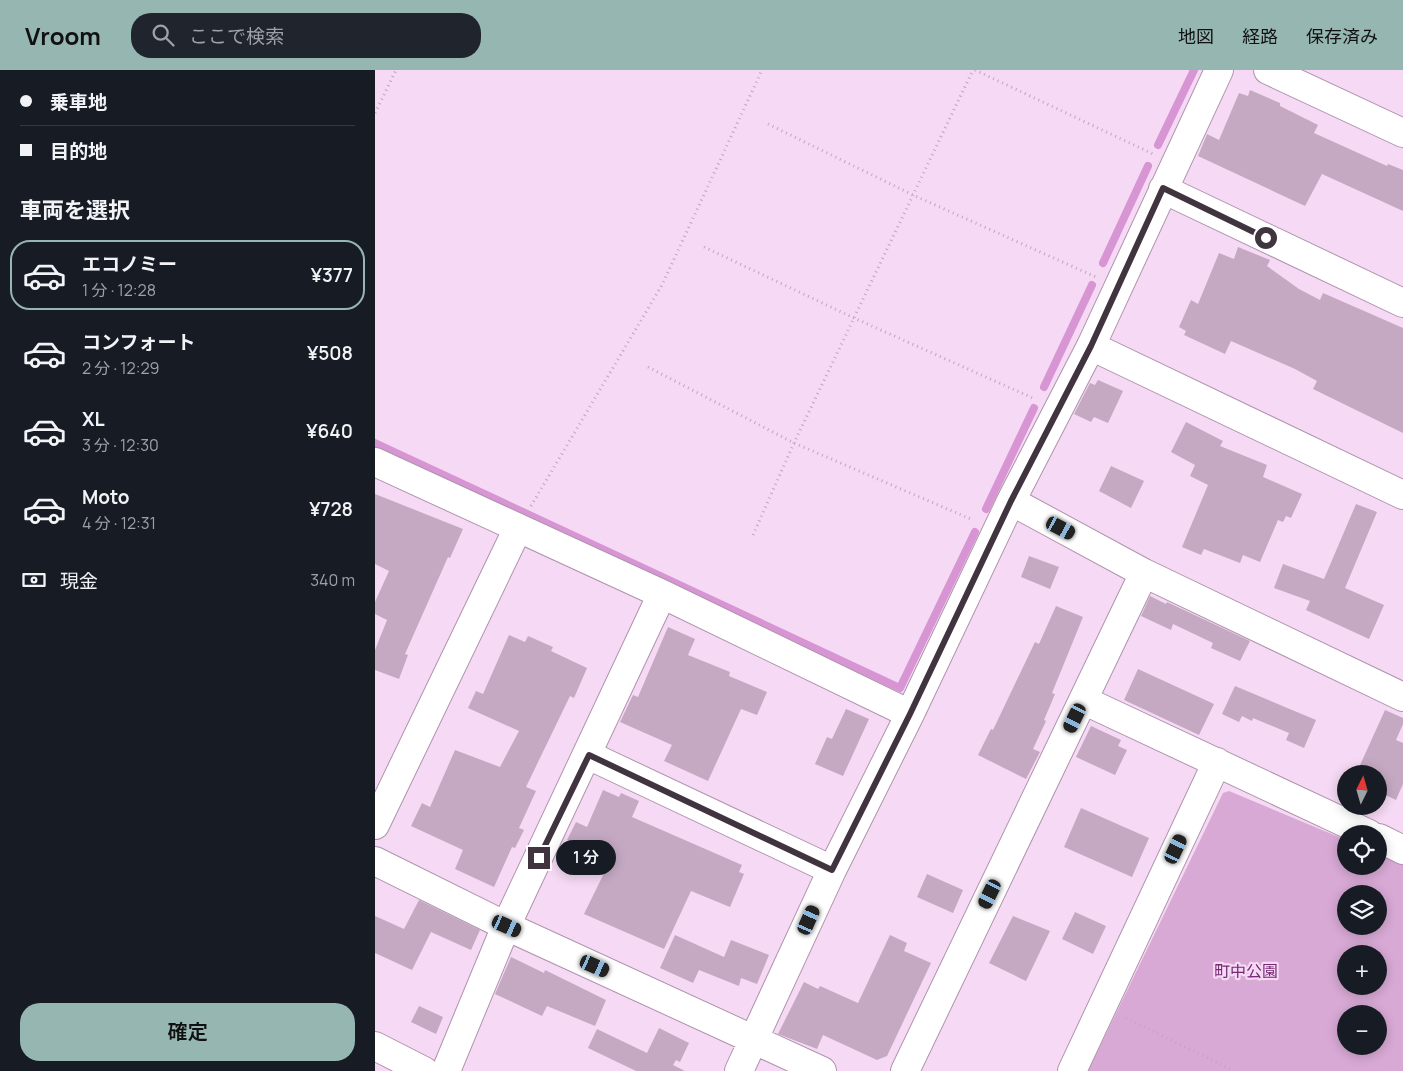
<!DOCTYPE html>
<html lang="ja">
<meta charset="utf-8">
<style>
body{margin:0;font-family:Manrope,"Noto Sans JP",sans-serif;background:#20242c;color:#f1f3f6;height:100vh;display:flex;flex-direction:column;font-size:19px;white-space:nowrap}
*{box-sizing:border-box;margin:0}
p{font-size:16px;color:#9ea1a6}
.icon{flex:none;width:28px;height:28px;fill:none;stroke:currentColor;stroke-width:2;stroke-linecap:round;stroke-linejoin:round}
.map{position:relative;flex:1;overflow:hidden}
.drawer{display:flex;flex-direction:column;background:#171b24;width:375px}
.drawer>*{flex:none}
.guide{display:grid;align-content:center;height:110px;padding:0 20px;background:#171b24}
.needle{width:32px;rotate:5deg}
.buttons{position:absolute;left:962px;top:695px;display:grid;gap:10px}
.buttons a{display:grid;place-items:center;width:50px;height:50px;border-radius:50%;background:#171b24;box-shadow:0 2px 12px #0003;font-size:25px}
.end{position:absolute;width:22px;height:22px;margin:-11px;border:6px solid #40343f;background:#fff;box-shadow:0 0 0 2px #fff}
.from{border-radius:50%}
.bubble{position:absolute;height:35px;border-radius:18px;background:#171b24;box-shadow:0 2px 12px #0003;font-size:16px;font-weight:600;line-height:35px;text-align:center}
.car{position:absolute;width:15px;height:30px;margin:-15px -8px;border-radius:6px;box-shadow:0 0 4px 1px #0007;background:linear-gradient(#222 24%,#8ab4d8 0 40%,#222 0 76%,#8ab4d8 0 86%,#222 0)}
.guide b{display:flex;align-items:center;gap:18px;height:48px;font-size:19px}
.guide b+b{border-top:1px solid #363941}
.guide i{width:12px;height:12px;background:#f1f3f6}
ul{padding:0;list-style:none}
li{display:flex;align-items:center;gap:15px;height:70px;margin:0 10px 8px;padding:0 10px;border:2px solid transparent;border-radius:20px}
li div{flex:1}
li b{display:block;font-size:19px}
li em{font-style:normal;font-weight:600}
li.on{border-color:#96b6b2}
li>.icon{width:45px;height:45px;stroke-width:1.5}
h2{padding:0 20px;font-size:22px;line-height:60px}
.pay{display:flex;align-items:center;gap:12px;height:55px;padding:0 20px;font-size:19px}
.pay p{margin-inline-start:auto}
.action{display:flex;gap:10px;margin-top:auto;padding:10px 20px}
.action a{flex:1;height:58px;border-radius:20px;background:#96b6b2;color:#111;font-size:20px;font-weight:600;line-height:58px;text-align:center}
header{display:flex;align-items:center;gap:30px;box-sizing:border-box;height:70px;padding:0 25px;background:#96b6b2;color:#111}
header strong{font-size:24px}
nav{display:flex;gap:28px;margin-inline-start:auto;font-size:18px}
.search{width:350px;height:45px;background:#20242c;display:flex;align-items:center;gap:12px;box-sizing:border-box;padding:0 18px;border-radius:20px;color:#9ea1a6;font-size:19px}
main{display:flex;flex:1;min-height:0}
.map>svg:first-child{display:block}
</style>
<header>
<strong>Vroom</strong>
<div class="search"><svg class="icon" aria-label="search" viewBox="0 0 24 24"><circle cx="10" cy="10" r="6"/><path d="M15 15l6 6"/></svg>ここで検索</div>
<nav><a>地図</a><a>経路</a><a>保存済み</a></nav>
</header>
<main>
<section class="drawer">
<div class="guide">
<b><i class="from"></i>乗車地</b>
<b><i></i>目的地</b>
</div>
<h2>車両を選択</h2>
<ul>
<li class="on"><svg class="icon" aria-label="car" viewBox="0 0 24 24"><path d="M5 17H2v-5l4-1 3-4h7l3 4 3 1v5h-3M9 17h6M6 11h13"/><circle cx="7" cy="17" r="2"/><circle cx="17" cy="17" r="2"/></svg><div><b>エコノミー</b><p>1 分 · 12:28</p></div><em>¥377</em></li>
<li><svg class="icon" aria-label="car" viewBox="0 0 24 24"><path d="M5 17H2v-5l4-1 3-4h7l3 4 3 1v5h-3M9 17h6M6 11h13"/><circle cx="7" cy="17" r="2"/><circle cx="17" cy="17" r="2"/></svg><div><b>コンフォート</b><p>2 分 · 12:29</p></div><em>¥508</em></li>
<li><svg class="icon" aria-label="car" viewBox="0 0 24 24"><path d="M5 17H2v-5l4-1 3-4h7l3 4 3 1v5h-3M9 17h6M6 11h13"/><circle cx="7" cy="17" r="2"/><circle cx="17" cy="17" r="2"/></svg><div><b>XL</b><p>3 分 · 12:30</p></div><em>¥640</em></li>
<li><svg class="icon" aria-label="car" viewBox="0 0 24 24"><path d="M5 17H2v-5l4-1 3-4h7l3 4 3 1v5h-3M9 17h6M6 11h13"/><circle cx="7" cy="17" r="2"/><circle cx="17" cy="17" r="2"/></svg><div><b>Moto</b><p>4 分 · 12:31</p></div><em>¥728</em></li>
</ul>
<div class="pay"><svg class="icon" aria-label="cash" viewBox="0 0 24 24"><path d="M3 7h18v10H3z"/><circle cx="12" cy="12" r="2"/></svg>現金<p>340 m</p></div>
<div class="action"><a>確定</a></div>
</section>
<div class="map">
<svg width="1028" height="1001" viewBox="0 0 1028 1001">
<rect width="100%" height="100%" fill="#f6d9f4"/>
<path fill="#d8a9d5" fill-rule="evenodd" d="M854,721l117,49v26h33v-12l24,11v206h-315l135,-278zM971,824h33v32h-33zM971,884h33v32h-33zM971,944h33v32h-33z"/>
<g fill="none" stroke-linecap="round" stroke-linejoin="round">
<path stroke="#d795d3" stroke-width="8" d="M783,75l36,-75
M728,193l45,-97
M669,317l48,-102
M0,373l525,245 75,-156
M611,439l48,-101"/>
</g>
<path fill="#c5a9c3" d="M875,20l30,13v3l38,19 -4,8 73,33 1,-2 15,6v41l-81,-37 -17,32 -107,-50 9,-22 12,6 20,-47 9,3z
M863,177l32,13 -3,6 32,23 21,11 3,-7 80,35v105l-90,-44 4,-8 -22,-12 -64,-28 -6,13 -41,-19 2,-4 -7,-4 12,-27 7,4 21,-51 15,6z
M723,310l25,11 -15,32 -14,-6 -3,5 -17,-8 16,-31 5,2z
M811,352l37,19 -3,5 47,19 -4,12 39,17 -11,24 -5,-2 -3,6 -5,-2 -18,42 -17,-7 -3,8 -36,-14 -3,6 -19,-8 26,-62 -18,-9 5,-11 -24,-13z
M736,396l33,15 -13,27 -32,-17z
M0,424l88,35 -13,29 -2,-1 -43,97 3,1 -9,24 -24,-9v-20l12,-30 -12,-6v-12l14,-31 -14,-7z
M981,434l21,8 -32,76 39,17 -15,34 -63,-29 4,-9 -36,-13 9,-24 41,15z
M654,486l30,11 -9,22 -29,-12z
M775,526l16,8 1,-2 83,39 -10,20 -29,-13 2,-5 -40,-19 -2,6 -30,-14z
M681,536l27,11 -31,76 3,1 -11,26 2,1 -13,28 7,3 -14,27 -48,-24 13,-26 2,1 42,-88 4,2z
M293,557l27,12 -7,16 42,17 -1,4 38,16 -10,23 -16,-6 -33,72 -44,-20 8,-16 -52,-23 13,-27 5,2z
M134,565l16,7 3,-6 25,11 -2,4 36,17 -13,30 -4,-2 -44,91 10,4 -17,37 5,2 -9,18 -3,-1 -18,40 -39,-18 8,-19 -52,-24 11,-23 8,4 25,-57 45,17 19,-36 -51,-23 8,-17 7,3z
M763,599l76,35 -15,31 -75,-35z
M860,616l81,34 -12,28 -18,-8 3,-7 -36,-15 -1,3 -10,-5 -3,6 -17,-8z
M471,639l23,10 -26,57 -28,-12 12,-27 5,2z
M1010,640l18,8v6l-7,16 7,3v41l-7,16 -17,-8v-18h-23z
M716,656l30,14 -3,6 9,4 -12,25 -39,-18z
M228,720l16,7 2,-4 18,8 -7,16 110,48 -3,7 5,2 -14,33 -39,-16 -27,58 -80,-35 27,-55 -44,-19 9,-18 11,5z
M706,738l68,30 -17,39 -68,-30z
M552,804l36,16 -10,23 -36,-16z
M44,830l61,30 -9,20 -40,-18 -19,38 -37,-17v-37l29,13z
M700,842l31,14 -13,28 -31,-15z
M638,846l37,15 -24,50 -37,-18z
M300,865l49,22 7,-17 38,15 -12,29 -16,-6 -2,8 -40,-16 -6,13 -33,-15z
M515,865l17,8 -3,8 27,12 -44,93 -10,4 -54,-25 -6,14 -39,-15 26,-52 14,7 2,-3 38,17z
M136,887l33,16 1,-3 61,30 -11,26 -48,-20 -5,10 -47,-22z
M44,936l24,11 -7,17 -25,-12z
M284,958l30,15 -9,19 -4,-2 -3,5 12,6h-49l-48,-23 9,-19 50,24z"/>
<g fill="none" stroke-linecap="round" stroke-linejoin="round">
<g stroke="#af93ac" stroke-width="30">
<path id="street" d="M893,0l135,63
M788,119l240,114
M0,392l287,132 248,120
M636,431l133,72 259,124
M708,630l286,134
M213,685l244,115
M1004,768l24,12
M0,791l131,65 316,145
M0,976l49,25
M71,1001l60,-145 156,-332
M364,1001l93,-201 78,-156 101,-213 80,-155 128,-276
M530,1001l239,-498
M697,1001l145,-309"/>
</g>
<g stroke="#af93ac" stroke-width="30">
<path id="secondary" d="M716,276l312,149
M0,755l143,-297"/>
</g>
<path stroke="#bfa7bd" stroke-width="3" stroke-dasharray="1 4" stroke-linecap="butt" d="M600,0l178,84
M0,43l21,-43
M393,54l145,71 183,82
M329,177l150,71 181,81
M273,297l146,76 179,77
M156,436l131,-221 100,-215
M378,465l41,-92 179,-373
M751,948l108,53"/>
<use href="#street" stroke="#fff" stroke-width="28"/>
<use href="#secondary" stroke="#fff" stroke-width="28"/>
</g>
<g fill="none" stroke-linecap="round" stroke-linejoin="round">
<path stroke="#40343f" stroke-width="6" d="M164,788l50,-103 243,115 78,-156 101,-213 80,-155 72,-158 103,50"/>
</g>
<g text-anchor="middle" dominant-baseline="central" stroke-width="4.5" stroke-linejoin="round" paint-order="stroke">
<g font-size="16" fill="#752874" stroke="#f6d9f4">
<text x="871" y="901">町中公園</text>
</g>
</g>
</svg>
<div class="buttons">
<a><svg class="needle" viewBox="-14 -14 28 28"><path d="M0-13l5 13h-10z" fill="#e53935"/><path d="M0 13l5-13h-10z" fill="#9ea1a6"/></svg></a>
<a><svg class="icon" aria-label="locate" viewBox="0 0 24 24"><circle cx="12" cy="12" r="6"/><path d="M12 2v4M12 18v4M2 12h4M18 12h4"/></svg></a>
<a><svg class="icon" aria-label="layers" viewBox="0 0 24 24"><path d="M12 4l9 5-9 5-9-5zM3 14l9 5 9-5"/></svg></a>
<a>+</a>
<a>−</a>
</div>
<i class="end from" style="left:891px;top:168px"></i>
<i class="end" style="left:164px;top:788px"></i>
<div class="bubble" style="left:181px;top:770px;width:60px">1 分</div>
<i class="car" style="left:686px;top:458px;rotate:118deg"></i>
<i class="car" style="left:700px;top:648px;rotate:206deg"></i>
<i class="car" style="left:801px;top:779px;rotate:25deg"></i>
<i class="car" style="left:615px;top:824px;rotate:206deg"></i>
<i class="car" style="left:434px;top:850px;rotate:24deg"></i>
<i class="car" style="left:132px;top:856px;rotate:114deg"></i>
<i class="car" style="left:220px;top:896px;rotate:114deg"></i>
</div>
</main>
